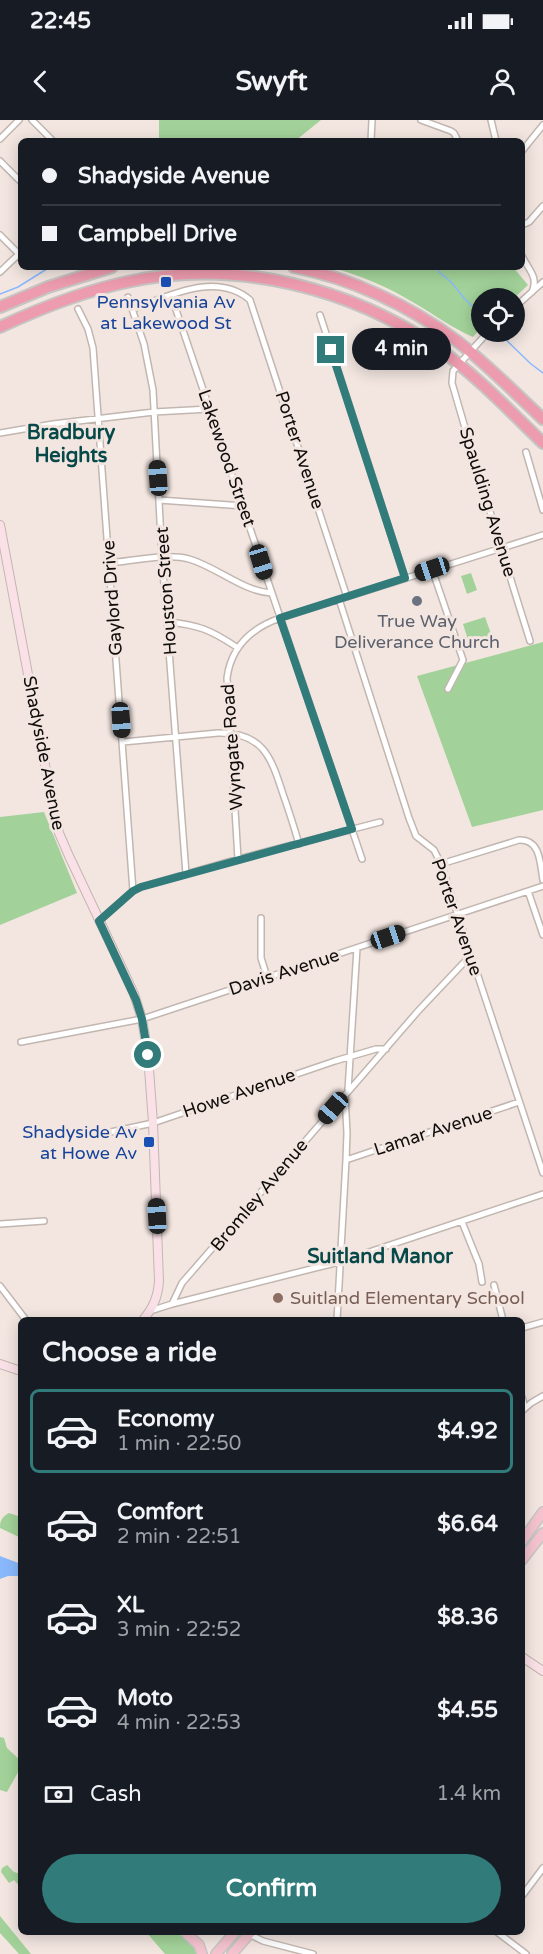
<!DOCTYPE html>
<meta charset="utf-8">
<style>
body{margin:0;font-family:"Varela Round",sans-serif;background:#20242c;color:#f1f3f6;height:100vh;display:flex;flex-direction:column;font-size:22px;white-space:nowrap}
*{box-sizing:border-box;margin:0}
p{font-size:20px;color:#9ea1a6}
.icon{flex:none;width:33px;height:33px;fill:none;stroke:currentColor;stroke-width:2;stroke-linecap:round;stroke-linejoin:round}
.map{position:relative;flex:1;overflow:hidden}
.panel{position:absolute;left:18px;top:1197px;width:507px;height:618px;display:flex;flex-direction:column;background:#171b24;border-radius:9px;box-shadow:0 3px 15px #0003}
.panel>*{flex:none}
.banner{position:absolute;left:18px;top:18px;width:507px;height:132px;border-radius:9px;box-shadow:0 3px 15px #0003;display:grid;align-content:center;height:132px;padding:0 24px;background:#171b24}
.controls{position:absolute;left:471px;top:168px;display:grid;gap:12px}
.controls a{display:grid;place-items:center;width:54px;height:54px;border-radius:50%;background:#171b24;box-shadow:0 3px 15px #0003;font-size:30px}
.end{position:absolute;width:27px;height:27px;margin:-14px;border:8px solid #327b7b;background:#fff;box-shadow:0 0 0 3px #fff}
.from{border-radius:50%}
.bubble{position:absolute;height:42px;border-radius:21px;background:#171b24;box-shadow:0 3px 15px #0003;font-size:20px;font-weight:700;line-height:42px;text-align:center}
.car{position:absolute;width:18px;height:36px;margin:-18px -9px;border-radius:8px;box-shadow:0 0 4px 2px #0007;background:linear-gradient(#222 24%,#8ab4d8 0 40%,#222 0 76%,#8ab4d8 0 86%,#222 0)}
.banner b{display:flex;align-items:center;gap:21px;height:57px;font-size:22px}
.banner b+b{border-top:2px solid #363941}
.banner i{width:15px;height:15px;background:#f1f3f6}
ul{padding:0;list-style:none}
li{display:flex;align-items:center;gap:18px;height:84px;margin:0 12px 9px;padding:0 12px;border:3px solid transparent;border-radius:9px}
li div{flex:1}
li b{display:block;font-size:22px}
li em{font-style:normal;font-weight:700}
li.active{border-color:#327b7b}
li>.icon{width:54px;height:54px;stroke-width:1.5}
h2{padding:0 24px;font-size:27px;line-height:72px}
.pay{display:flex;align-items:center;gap:15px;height:66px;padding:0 24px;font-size:22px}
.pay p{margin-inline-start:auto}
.button{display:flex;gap:12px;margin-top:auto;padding:12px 24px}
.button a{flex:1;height:69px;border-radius:36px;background:#327b7b;color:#fff;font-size:24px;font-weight:700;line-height:69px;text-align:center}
.status{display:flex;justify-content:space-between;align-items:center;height:42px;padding:0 30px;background:#171b24;direction:ltr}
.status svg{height:16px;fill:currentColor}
header{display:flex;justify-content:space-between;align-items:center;height:78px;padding:0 24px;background:#171b24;font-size:27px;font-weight:700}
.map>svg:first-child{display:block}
</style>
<div class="status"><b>22:45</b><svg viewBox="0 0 49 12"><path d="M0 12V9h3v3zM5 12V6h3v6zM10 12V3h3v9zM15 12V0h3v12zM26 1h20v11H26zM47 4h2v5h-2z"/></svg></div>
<header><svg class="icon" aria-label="back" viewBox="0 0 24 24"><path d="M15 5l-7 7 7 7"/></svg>Swyft<svg class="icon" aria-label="person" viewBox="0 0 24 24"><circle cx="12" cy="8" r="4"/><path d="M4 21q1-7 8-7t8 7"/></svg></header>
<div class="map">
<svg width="543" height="1834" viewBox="0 0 543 1834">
<rect width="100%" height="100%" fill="#f3e6e1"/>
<path fill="#a2d299" d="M159,0h162l-26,21h-136z
M330,147h183l15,18 -14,13h-32l-1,30 -8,9c-21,-9 -38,-22 -57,-33 -26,-16 -56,-29 -86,-37z
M471,453l6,17 -10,4 -6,-18z
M485,497l9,25 -23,7 -8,-25z
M543,522v168l-71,17 -55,-151z
M44,692l33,81 -77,32v-108z
M9,1393l12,4v21l-21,-10c0,-8 2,-11 9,-15z
M0,1617l4,1 3,10 14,13v6l-14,25 -7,-2z
M7,1745l7,7 7,2v14l-7,-8 -5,3 -8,-11 1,-4z
M0,1796l31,38h-12l-19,-21z
M146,1812c23,0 42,-2 53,22h-34z"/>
<path fill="#89b9fc" d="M0,1436l21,8v12h-13l-8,3z"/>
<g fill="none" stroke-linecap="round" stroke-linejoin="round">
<path stroke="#89b9fc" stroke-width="1.5" d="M437,147l2,5 12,10 13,16 18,18
M0,174l18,-7 32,-20
M498,212l33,32 12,9"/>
<g stroke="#c2b6b0" stroke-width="8">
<path id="street" d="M32,0l21,21
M421,0l30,11 3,2 4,8
M491,0l5,21
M0,19l19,-19
M371,21l1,-21
M522,31l21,-26
M0,41l21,21
M522,105l7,-3 14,-16
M0,115l21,21
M522,136c6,13 17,21 10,36
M0,152l20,-19
M171,175l191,564
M128,177l16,47 9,46 9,168 24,316
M514,188l29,-26
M78,189l10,20 5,19 40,543
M133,189c36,-13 83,-38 117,-9l97,297
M320,195l85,263
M488,212l-35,39 -1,12c25,87 51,172 78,258
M0,313l53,-9 101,-12 55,-3
M526,332l17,58
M159,380l85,6
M109,443c23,-2 58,-10 80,-4 28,8 53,32 82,34
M432,449l31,91 -15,29
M339,479l70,219 7,18 18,14 7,14 102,309
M168,502c31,3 43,8 70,26
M123,622l95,-9c45,-1 53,24 65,61 6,17 11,33 16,50
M238,739l-11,-181c4,-31 25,-50 53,-60l263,-83
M441,744l78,-24c22,-1 21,24 24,40
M528,771l15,44
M261,798v40l6,19
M99,801l34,-30 8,-4 97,-28 142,-37
M21,922l121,-23 401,-133
M348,970l9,-142
M92,1016l61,-13 182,-62 41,-12h10
M346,1040l173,-58
M462,1102l17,42 3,18
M0,1104l44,-3
M494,1165l9,35
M0,1166l26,34
M172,1184l10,-21 237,-273 52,-55
M150,1191l22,-7 167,-42 204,-68
M337,1200l9,-160 1,-27 -2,-38
M522,1208l21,-6
M522,1277l3,11
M522,1291l9,-8 12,-7
M522,1776l21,-28
M497,1812l29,22
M249,1814l14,7 50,13"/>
</g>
<g stroke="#c2b6b0" stroke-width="10">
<path id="secondary" d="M0,405l52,277 7,31 10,23 52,110 13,28 8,25 6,36 5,68 6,158c-1,16 -6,27 -16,39
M0,1244l21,7
M522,1537l21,14"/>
</g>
<g stroke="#c6c5c4" stroke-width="12">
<path id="primary" d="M522,1421l21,-29
M522,1440l21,-27
M187,1814l12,11 3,9
M216,1834l19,-22
M232,1834l19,-22"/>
</g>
<g stroke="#c6c5c4" stroke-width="14">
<path id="highway" d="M294,147c57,11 116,39 163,74 31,24 58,52 86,78
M0,187l48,-20 64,-20
M0,207c43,-20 86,-37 132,-46 105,-22 220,7 307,68 38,27 71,62 104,94"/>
</g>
<use href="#street" stroke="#fff" stroke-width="5"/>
<use href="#secondary" stroke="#fae1e7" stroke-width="8"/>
<use href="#primary" stroke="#f4c3ce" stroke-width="9"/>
<use href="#highway" stroke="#ed9bae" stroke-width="10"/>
</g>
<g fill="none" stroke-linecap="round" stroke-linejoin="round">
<path stroke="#327b7b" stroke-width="8" d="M148,935l-6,-36 -6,-19 -37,-79 34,-30 8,-4 211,-58 -72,-211 125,-40 -74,-228"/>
</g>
<g fill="#1a4fb4" stroke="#f3e6e1" stroke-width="2">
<rect x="160" y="156" width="12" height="12" rx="3"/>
<rect x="143" y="1016" width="12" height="12" rx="3"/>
</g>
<circle fill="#6b7280" stroke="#f3e6e1" stroke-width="2" cx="417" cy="481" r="6"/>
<circle fill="#8d6e63" stroke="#f3e6e1" stroke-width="2" cx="278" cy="1178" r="6"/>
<g text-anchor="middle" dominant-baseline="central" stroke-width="6" stroke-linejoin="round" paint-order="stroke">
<g font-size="18" fill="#164399" stroke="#f3e6e1">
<text x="166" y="182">Pennsylvania Av<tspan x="166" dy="21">at Lakewood St</tspan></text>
<text x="137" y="1012" text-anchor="end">Shadyside Av<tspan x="137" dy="21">at Howe Av</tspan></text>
</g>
<g font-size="18" fill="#110d0b" stroke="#f3e6e1">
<text transform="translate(300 330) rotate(72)">Porter Avenue</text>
<text transform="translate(227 338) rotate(71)">Lakewood Street</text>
<text transform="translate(488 382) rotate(73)">Spaulding Avenue</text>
<text transform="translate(166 471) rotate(-94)">Houston Street</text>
<text transform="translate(112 478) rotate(-94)">Gaylord Drive</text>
<text transform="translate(232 627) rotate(-94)">Wyngate Road</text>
<text transform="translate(44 633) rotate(79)">Shadyside Avenue</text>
<text transform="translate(457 797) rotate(71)">Porter Avenue</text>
<text transform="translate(284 852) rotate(-18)">Davis Avenue</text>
<text transform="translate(239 973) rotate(-19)">Howe Avenue</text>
<text transform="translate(433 1011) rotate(-18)">Lamar Avenue</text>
<text transform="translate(259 1075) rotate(-50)">Bromley Avenue</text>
</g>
<g font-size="18" fill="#5b616d" stroke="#f3e6e1">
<text x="417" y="501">True Way<tspan x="417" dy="21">Deliverance Church</tspan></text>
</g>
<g font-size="18" fill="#785e54" stroke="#f3e6e1" text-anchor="start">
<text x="290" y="1178">Suitland Elementary School</text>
</g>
<g font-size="20" font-weight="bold" fill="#074949" stroke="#f3e6e1">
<text x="71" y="313">Bradbury<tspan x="71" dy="23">Heights</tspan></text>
<text x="380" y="1137">Suitland Manor</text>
</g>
</g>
</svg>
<div class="controls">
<a><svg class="icon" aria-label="locate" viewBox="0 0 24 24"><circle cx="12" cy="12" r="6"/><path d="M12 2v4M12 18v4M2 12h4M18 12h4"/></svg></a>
</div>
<i class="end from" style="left:148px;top:935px"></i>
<i class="end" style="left:331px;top:230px"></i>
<div class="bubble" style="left:352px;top:208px;width:99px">4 min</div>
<i class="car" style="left:158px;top:358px;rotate:356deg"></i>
<i class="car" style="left:261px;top:442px;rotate:163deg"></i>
<i class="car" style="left:432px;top:449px;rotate:252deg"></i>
<i class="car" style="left:121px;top:600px;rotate:176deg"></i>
<i class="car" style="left:388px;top:817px;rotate:71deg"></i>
<i class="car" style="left:333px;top:988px;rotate:221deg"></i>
<i class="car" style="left:157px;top:1096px;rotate:357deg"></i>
<div class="banner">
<b><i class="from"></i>Shadyside Avenue</b>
<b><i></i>Campbell Drive</b>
</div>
<section class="panel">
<h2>Choose a ride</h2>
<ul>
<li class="active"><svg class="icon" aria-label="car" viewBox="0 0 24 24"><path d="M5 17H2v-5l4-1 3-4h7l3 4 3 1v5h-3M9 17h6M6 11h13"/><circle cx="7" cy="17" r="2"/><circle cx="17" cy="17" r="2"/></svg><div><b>Economy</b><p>1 min · 22:50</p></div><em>$4.92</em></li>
<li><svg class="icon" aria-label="car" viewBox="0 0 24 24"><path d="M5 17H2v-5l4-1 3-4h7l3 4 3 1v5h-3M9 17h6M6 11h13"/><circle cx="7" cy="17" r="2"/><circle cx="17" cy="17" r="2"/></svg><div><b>Comfort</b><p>2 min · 22:51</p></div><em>$6.64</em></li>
<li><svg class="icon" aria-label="car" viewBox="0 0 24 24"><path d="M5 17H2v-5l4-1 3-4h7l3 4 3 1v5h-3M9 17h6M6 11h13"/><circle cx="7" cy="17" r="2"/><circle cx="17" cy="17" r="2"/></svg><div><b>XL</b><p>3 min · 22:52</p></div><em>$8.36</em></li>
<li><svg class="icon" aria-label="car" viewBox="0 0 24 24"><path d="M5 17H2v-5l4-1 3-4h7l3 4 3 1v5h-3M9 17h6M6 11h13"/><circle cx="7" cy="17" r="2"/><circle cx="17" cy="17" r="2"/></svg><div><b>Moto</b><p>4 min · 22:53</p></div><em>$4.55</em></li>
</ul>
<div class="pay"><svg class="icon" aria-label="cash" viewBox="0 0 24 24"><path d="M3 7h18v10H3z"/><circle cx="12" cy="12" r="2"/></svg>Cash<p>1.4 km</p></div>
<div class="button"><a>Confirm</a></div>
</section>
</div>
